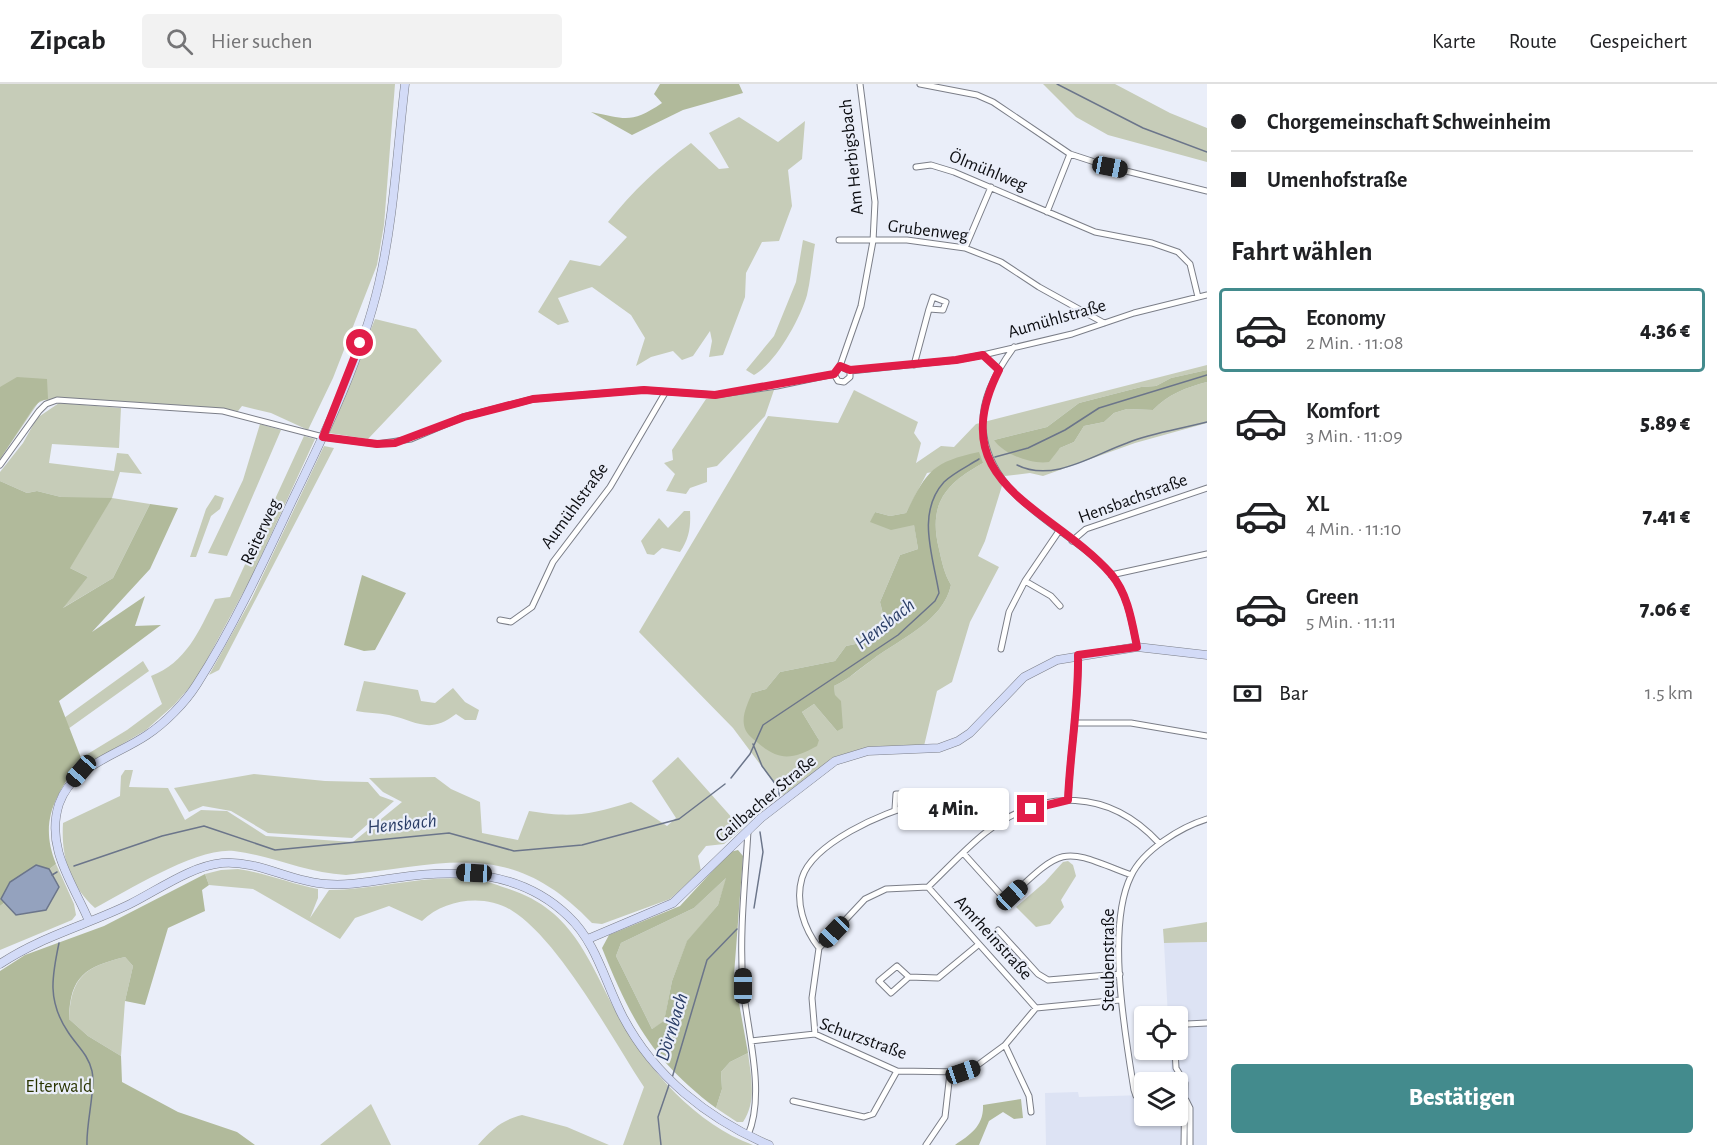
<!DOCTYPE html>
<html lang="de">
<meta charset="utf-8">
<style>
body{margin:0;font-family:"Alegreya Sans",sans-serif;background:#f2f2f2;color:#202124;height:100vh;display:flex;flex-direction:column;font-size:22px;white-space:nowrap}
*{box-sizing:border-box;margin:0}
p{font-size:20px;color:#757577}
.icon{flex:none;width:33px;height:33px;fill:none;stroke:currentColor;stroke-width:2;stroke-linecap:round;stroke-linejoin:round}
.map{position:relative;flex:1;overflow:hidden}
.sheet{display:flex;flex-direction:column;background:#fff;width:510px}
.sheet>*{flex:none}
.guide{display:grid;align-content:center;height:132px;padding:0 24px;background:#fff}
.buttons{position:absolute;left:1134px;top:922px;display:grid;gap:12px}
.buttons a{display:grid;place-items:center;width:54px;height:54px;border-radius:6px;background:#fff;box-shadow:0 2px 4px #0004;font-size:30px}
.end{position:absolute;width:27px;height:27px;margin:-14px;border:8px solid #e11d48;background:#fff;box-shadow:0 0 0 3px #fff}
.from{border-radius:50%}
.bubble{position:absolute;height:42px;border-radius:6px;background:#fff;box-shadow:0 2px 4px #0004;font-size:20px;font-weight:800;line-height:42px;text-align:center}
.car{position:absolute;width:18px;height:36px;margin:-18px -9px;border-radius:8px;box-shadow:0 0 4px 2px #0007;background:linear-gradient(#222 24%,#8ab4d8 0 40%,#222 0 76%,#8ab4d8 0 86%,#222 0)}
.guide b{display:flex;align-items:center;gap:21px;height:57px;font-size:22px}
.guide b+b{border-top:2px solid #e0e0e0}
.guide i{width:15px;height:15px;background:#202124}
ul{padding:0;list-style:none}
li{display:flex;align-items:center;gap:18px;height:84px;margin:0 12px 9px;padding:0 12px;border:3px solid transparent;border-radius:6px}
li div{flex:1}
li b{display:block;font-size:22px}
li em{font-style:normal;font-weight:800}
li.current{border-color:#438b8d}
li>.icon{width:54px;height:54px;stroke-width:1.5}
h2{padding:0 24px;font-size:27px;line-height:72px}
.pay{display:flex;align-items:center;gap:15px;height:66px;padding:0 24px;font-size:22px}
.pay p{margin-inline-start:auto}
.primary-button{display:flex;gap:12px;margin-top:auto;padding:12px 24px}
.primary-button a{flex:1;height:69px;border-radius:6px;background:#438b8d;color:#fff;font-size:24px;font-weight:800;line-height:69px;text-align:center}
header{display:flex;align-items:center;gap:36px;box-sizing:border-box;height:84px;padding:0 30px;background:#fff;border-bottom:2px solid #e0e0e0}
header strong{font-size:28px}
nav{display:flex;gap:33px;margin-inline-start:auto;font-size:21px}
.search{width:420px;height:54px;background:#f2f2f2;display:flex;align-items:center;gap:15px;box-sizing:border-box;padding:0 21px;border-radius:6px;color:#757577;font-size:22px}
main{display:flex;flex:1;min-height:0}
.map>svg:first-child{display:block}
</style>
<header>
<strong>Zipcab</strong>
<div class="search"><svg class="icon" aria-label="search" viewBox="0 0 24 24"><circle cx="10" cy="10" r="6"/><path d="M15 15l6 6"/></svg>Hier suchen</div>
<nav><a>Karte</a><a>Route</a><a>Gespeichert</a></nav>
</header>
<main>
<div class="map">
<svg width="1207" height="1061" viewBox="0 0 1207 1061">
<rect width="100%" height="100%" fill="#eaeef9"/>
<path fill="#dde3f4" d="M1207,858v203h-161l-1,-52 33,-1 1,5 65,-2v21h34l2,-32 -9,-14 -1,-20h8v-33h-10l-4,-74z"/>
<path fill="#c6ccb8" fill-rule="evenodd" d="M0,0h395l-11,141 -7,40 -44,113 -25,52 -37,-17 -29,-7 -4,5 -103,-9 -91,-2 -6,3 -38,56z
M1043,0h72l55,29 37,15v34l-99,-27 -32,-18z
M739,33l39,25 27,-21 -3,38 -14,11 4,36 -13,35 -17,1 -16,31 -1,24 -22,58 -14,2 3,-16 -2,-10 -17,25 -11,4 -9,-9 -22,6 -15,9 9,-28 -14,-23 -39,-28 -34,11 11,24 -11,3 -20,-13 32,-52 30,6 27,-29 -19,-15c24,-30 52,-57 83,-79l28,26 10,-1 -20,-35z
M803,156l12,4c-3,17 -4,34 -8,51 -7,24 -31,68 -53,80l-8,-5 28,-34 22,-54z
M375,235l41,10 26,32 -74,78 -39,-6z
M1207,281v5l-36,8 -15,8 -15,1 -62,16 -32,24 -53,13 58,15 8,-7 14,-6 10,-16 20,-4 10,-9 13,-4 26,1c14,-15 34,-23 54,-28v41l-72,20 -92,33 -13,-3 -25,3 -20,65 -7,15 21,11 -29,55 -18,60 -15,9 -13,55 -55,2 -32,8 -54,39 -50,-67 -94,-96 129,-216 70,7 16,-33 64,32 -4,11 7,10 -5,20 25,-17 13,1 22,-23zM983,379c-38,21 -55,41 -44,86 3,13 5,24 12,36 -8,37 -52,54 -79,75 -14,10 -23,19 -38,26l3,45 -23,-27 -12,8 17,28 -67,-47 14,-4 14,-17 55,-11 11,-15 19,-4 21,-16 -6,-24 20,-47 18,-6 -4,-25 -43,-2 4,-10 15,4 16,-3 21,-40z
M774,306l-9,26 -48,50 -10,2v14l-17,6 -4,6 -20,-3 9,-17 -11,-11 9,-3 -1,-10 34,-51z
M59,319l62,5 -2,40 -67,-4 -3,19 65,8 3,-18 11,1 14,20 -22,-2 -8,26 38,6 -37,74 -52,31 27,-32 -18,-9 -9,-71 -24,-6 -10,2 -27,-12v-9l23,-29 14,-25z
M260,340l21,6 -54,126 -19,-3 35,-73z
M304,352l11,3 -63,137 -56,104 -22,25 -28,25 -76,45 11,-17 46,-28 35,-26 -11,-28c35,-13 48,-45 64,-77l15,-2z
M324,362l10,2 -115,222 -10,5 43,-77z
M215,411l9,3 -4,11 -9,7 -15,41h-6l16,-48z
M684,427h6c1,16 -1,28 -10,41l-18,-4 -8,7 -7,-1 -6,-13 18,-23 9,10z
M143,577l6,10 -81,58 -4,-11z
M364,597l54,9 3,11 14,2 18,-15 12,14 14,8 -3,10h-11l-9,-6c-27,21 -39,7 -67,1 -11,-2 -22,-2 -33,-4z
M678,673l64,72 -18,15 -18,2 -8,10 3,15 -31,28 -68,25 -10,-1c-81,-85 -144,-59 -246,-48 -40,-2 -73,-19 -112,-24 -37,-4 -105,39 -139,57 -26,-24 -34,-52 -32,-85l57,-27 1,-20 4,-6h8l-4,17 39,1 17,32 16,-10 26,1 39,25 87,6 49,-40 -19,-10 -14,-14 66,-1 16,12 29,13 2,31 36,7 11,-29c42,7 61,4 102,-9l36,24 9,-8 -24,-37z
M254,690l71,7 43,1 12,14 14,5 -42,37 -84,-5 -37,-22 -28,-5 -14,6 -15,-24z
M1068,777l5,4 3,11 -15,24 3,7 -14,17 -14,3 -20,-20 29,-25 18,-20z
M56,780l18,40 2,11 -4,5 -72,30v-44z
M238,785c28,4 53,15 80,20v9l-8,20 19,-28c50,0 99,-17 149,-10 10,1 21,6 31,9 67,22 80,75 111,130 28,51 77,106 133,126h-130l21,-58c-32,-48 -85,-148 -133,-177 -27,-16 -66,-11 -89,11l-33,-15 -34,12 -15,21 -87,-50 -44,-4 -4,-11 16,-4z
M727,793l-9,28 -31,37 -15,39 -8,41 -12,7 -36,-73 5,-13 73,-35z
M1207,838v20l-43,1 -1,-14z
M125,873l8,9 -8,35 -4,55 -33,-20 -19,-17c2,-43 16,-52 56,-62z
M748,969c3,24 9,48 -5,69h-6l-21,-14 6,-19 -1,-17 9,-10z
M371,1020l20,41h-71z
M522,1031l45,12 42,18h-131c14,-16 24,-25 44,-30z"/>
<path fill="#b1ba9b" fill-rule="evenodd" d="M660,0h79l4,9 -60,17 -51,25 -41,-23c35,7 40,12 71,-9l-8,-9z
M1207,286v12c-20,5 -40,13 -54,28l-26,-1 -13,4 -10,9 -20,4 -10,16 -14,6 -11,14c-17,3 -46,-8 -55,-22l53,-13 32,-24 62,-16 15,-1 15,-8z
M17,293l30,2 1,20 -8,2 -6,6 -34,52v-72z
M979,368l4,11c-38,21 -55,41 -44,86 3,13 5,24 12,36 -8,37 -52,54 -79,75 -15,10 -21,18 -38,26l1,9 6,6 2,27 -6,3 -23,-27 -12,8 17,28 -2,6c-24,13 -37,16 -59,-3 -6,-5 -13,-10 -14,-18 -2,-11 4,-22 8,-32l14,-4 14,-17 55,-11 11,-15 19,-4 21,-16 -6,-24 20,-47 18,-6 -4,-24 -23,5 -21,-8 5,-10 15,4 16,-3c21,-42 26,-51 73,-61z
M0,397l27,12 10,-2 24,6 51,1 -42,70 18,9 -25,31 50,-30 37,-74 28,4 -28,61 -58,63 53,-36 -10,30 26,-1 -102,76 22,57c-24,37 -43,61 -25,106l-56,42z
M362,491l44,18 -31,57 -11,1 -20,-6z
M738,766l5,6 -9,119 14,78 -18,9 -9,10 1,17 -6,19c-63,-47 -85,-88 -114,-160l7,-13 71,-29 50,-54zM726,794l-8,27 -31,36 -15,40 -8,40 -12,8 -36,-73 5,-13 73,-35z
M205,790l4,11 -7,5 3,21 -37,17 -23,77 -20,-4 8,-35 -8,-9c-40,10 -55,19 -56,62l19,17 33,20 1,26 56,30 59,20 18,13h-255v-174l25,-16 79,-29z
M1021,1015l2,19 -9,1 -11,-7 -14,9 -10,24h-24c15,-10 29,-19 28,-40z"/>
<path fill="#94a2be" stroke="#6b758a" stroke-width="1.5" d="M36,781l13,4 10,18 -13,23 -30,5 -15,-16 9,-17z"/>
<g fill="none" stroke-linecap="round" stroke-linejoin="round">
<path stroke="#6b758a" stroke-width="1.5" d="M1057,0l86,44 64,24
M995,373l33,-9 37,-18 34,-22 108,-33
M1017,381c36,18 76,-10 110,-22 25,-10 54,-14 80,-21
M753,660l9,22 17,23v7
M731,694l19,-24 13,-29 135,-90 37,-34 4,-8c-6,-37 -23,-80 5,-111 9,-9 24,-16 35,-23
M74,782l88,-30 42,-10 71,24 174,-17 65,18 68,-6 97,-26 46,-35
M52,791l5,-3
M754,824l9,-56 -3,-20
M59,859c-7,33 -12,58 9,89 9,14 20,22 24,39 4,17 -6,52 -5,74
M672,994l35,-118 30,-31
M661,1061l-3,-28 12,-35"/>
<g stroke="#7b7e88" stroke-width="7">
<path id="street" d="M920,0l57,11 16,7 77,52 40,13 97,24
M916,83l15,-2 23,7 141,60 57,11 26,9 12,12 8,33
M1047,128l23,-58
M839,156h68l58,8 36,14 38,25 65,36
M965,164l26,-61
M1014,263c-19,26 -36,57 -30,89 11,68 86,91 127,138 17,20 21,49 26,73
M983,271l16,15
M914,281l15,-56 14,1 3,-8 -13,-5 -4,12
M840,282l10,5 106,-11 27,-5 89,-21 62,-21 73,-18
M840,282l21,-60 12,-65 2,-39 -15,-118
M834,290l4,7 6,1 6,-5v-6
M0,381l39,-54 7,-7 11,-4 166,11 100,26 54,7 34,-5 52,-22 70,-18 110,-9 72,5 62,-9 57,-12
M1072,457l14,-12 121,-41
M1111,491l96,-21
M1025,497l26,15 9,10
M500,536l11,2 21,-15 21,-45 57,-75 55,-94
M1001,565l8,-37 16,-31 34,-50
M1076,639h55l76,13
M1068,716c2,-49 11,-96 10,-145
M748,747c-3,51 -9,104 -5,155 4,45 23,107 5,149
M964,770l37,41h11c54,-51 51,-46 119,-20
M928,803l108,121
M998,846l40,44 10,6 72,-6
M819,864c-15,-19 -24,-46 -17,-70 10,-34 82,-67 114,-73v-11h-20l-1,15
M909,893l-12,-11 -18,15 12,12 18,-16 29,1 40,-33
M1178,945l9,-5 20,-1
M815,950l-3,-36 7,-50 46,-49 21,-10 42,-2c19,-18 37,-38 57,-54 59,-46 124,-44 174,10
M751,957l64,-7 82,37 66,1 12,-5 30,-22 31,-37 84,-8
M1005,961l24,51 2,16
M1175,966l1,18 9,15 -1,62
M1144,1015l-8,-3 -2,-6c-9,-56 -28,-163 -3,-214 12,-26 50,-49 76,-57
M1186,1016l4,8v37
M793,1017l71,16 9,-3 24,-43
M926,1061l19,-28 5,-44"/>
</g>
<g stroke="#7b7e88" stroke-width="9">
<path id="secondary" d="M89,837c-16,-38 -44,-73 -30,-117 13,-38 57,-48 88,-69 18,-12 38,-32 50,-51 37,-58 66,-121 95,-183 34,-70 69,-141 87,-218 15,-65 18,-132 26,-199
M588,855l85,-36 88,-85 74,-57 33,-10 71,-3 19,-7 12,-8 54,-56 33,-17 80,-13 70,8
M0,880c40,-27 87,-39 130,-60 28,-14 61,-38 92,-41 36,-3 69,19 104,21 24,2 45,-3 69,-6 62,-9 125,-8 173,38 29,27 37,67 55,101 31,59 85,102 146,128"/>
</g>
<use href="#street" stroke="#fff" stroke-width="5"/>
<use href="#secondary" stroke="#d3dbf7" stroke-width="8"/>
</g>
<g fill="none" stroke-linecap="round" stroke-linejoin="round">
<path stroke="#e11d48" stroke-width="8" d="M360,259l-37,94 54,7 18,-1 69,-26 69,-18 111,-9 71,5 119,-21 6,-8 10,4 106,-10 27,-5 16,15c-58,115 52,136 112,204 17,20 21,48 26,73l-59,8c1,49 -8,96 -10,145l-37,9"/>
</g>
<g text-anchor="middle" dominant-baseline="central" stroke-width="4.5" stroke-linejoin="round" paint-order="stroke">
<g font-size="18" fill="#0c0d11" stroke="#eaeef9">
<text transform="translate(852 73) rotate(-96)">Am Herbigsbach</text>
<text transform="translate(988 87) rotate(22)">Ölmühlweg</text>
<text transform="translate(928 147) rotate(7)">Grubenweg</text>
<text transform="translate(1057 235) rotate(-16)">Aumühlstraße</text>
<text transform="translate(1133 415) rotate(-20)">Hensbachstraße</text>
<text transform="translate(575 422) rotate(-54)">Aumühlstraße</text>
<text transform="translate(261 448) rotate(-65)">Reiterweg</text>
<text transform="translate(766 715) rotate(-40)">Gailbacher Straße</text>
<text transform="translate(993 854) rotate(48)">Amrheinstraße</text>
<text transform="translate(1109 876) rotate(-90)">Steubenstraße</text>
<text transform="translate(863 955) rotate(20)">Schurzstraße</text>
</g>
<g font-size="18" fill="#293400" stroke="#eaeef9">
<text x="59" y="1003">Elterwald</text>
</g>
<g font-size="20" font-style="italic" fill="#2b3e67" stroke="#eaeef9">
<text transform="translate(885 540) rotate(-38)">Hensbach</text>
<text transform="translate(402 740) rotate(-6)">Hensbach</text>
<text transform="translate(672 943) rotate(-73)">Dörnbach</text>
</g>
</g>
</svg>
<div class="buttons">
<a><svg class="icon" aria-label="locate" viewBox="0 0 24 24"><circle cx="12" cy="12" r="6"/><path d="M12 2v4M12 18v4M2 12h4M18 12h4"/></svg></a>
<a><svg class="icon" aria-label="layers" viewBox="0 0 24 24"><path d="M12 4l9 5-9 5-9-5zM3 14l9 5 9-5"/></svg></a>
</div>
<i class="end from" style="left:360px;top:259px"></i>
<i class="end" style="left:1031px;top:725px"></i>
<div class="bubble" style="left:898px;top:704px;width:111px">4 Min.</div>
<i class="car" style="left:1110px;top:83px;rotate:101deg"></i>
<i class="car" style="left:81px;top:687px;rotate:221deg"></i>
<i class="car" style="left:474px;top:789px;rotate:273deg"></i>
<i class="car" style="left:1012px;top:811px;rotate:47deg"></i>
<i class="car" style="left:834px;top:848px;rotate:224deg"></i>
<i class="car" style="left:743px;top:902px;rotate:0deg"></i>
<i class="car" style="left:963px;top:988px;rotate:71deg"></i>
</div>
<section class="sheet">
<div class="guide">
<b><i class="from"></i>Chorgemeinschaft Schweinheim</b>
<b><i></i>Umenhofstraße</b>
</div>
<h2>Fahrt wählen</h2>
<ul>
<li class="current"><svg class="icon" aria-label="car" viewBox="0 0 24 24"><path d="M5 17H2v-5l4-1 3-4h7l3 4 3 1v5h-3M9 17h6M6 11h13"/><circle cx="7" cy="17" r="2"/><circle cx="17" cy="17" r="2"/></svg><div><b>Economy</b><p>2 Min. · 11:08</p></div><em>4.36 €</em></li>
<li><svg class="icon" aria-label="car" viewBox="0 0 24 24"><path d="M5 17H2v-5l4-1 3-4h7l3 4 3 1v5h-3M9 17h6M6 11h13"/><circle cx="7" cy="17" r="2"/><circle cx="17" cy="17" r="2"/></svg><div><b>Komfort</b><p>3 Min. · 11:09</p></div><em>5.89 €</em></li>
<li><svg class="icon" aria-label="car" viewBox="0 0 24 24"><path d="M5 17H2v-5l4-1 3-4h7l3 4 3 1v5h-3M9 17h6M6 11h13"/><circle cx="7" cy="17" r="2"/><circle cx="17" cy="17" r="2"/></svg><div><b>XL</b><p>4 Min. · 11:10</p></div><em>7.41 €</em></li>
<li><svg class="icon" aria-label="car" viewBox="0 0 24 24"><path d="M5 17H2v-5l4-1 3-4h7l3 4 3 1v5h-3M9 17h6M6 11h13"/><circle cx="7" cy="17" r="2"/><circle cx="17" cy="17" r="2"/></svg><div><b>Green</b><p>5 Min. · 11:11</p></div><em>7.06 €</em></li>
</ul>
<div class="pay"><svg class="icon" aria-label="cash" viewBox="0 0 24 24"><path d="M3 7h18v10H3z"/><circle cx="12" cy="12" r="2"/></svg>Bar<p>1.5 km</p></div>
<div class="primary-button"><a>Bestätigen</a></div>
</section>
</main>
